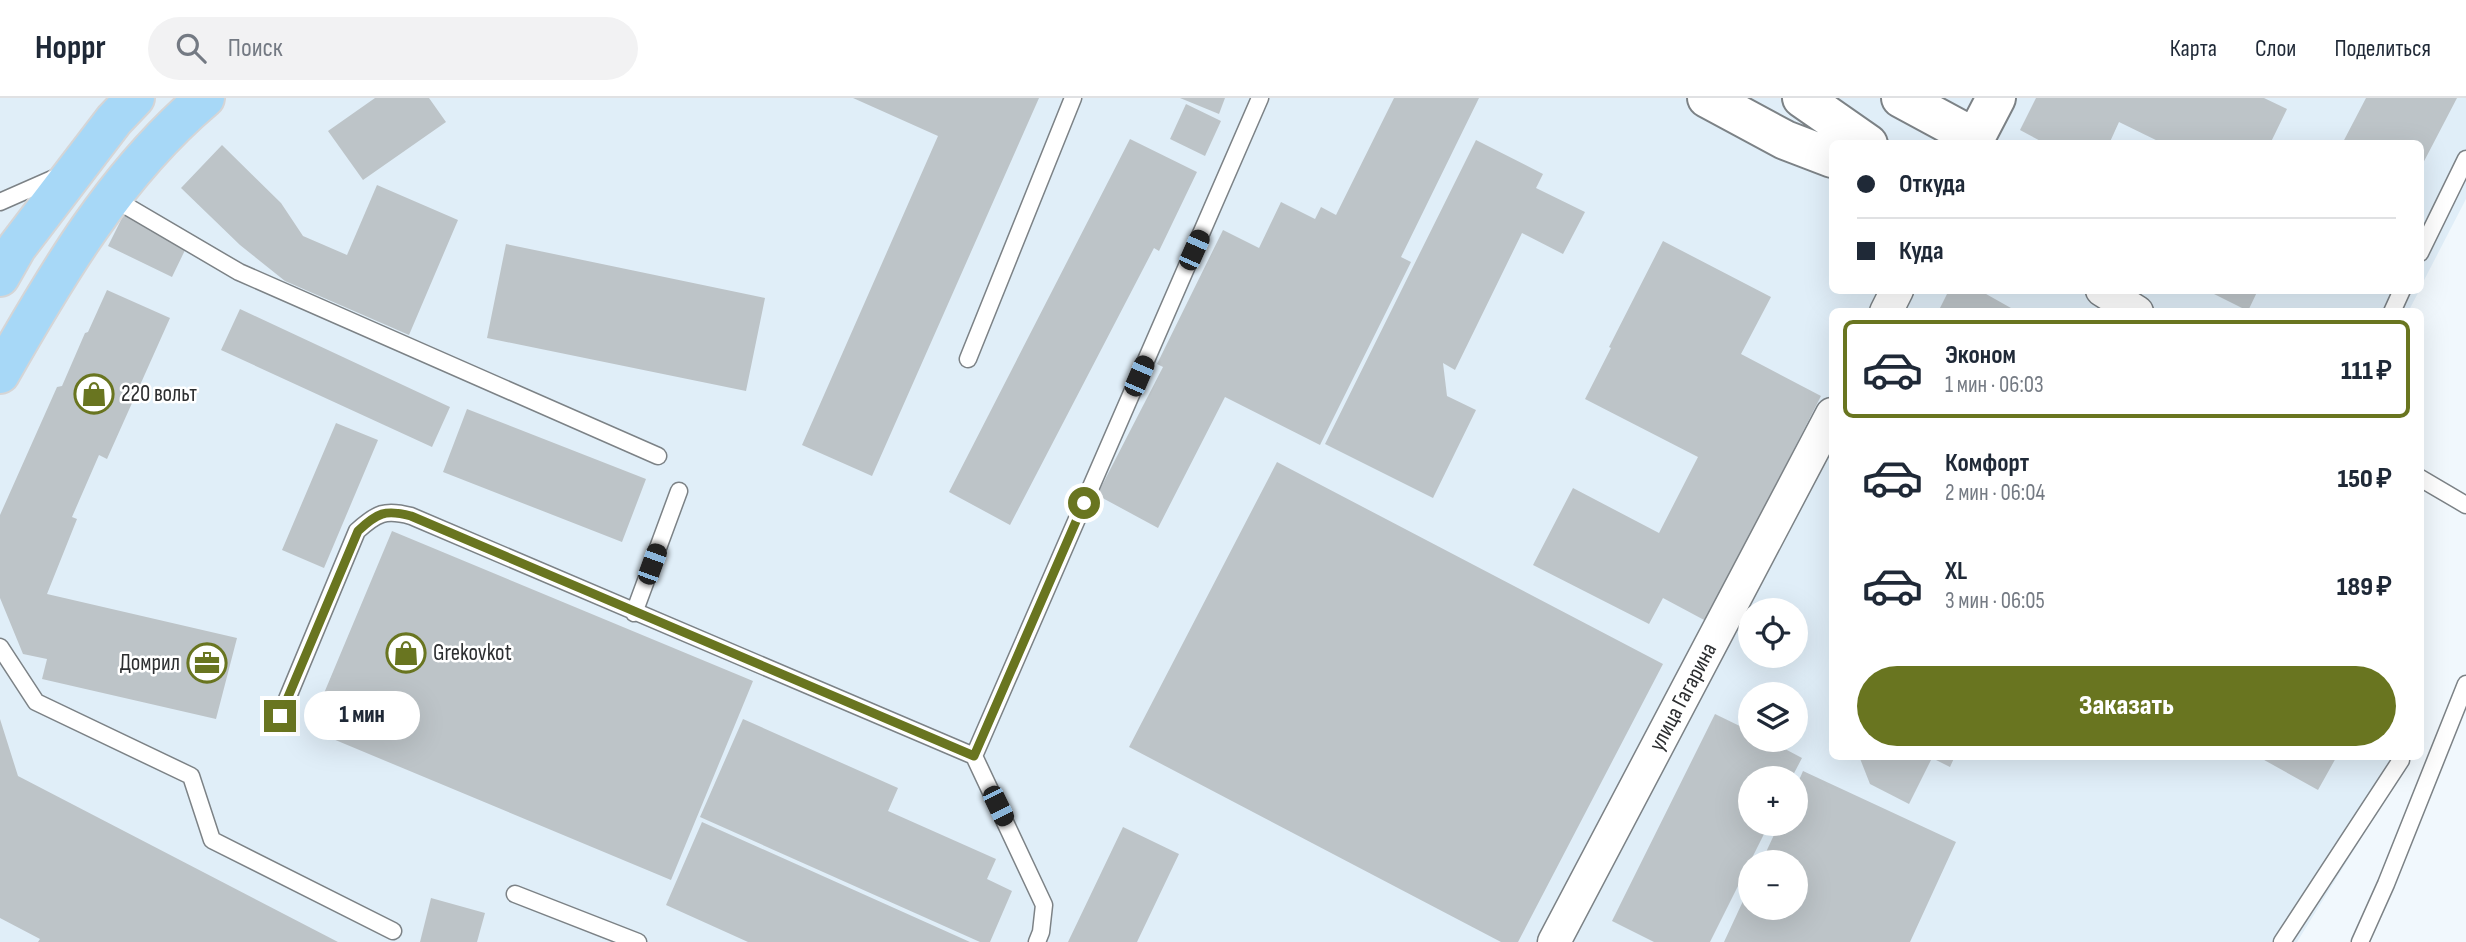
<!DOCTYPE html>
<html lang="ru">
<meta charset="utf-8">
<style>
body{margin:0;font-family:"Sofia Sans Condensed",sans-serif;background:#f2f2f3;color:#1f2937;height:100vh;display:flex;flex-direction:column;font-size:26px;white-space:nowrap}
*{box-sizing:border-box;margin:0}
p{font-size:23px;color:#747a83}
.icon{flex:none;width:38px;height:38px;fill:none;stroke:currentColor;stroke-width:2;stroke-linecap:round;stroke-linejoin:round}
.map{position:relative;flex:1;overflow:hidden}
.panel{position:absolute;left:1829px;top:210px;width:595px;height:452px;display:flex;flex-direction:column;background:#fff;border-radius:10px;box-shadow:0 7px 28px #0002}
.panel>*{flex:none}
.guide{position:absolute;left:1829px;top:42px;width:595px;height:154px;border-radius:10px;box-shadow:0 7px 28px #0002;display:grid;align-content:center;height:154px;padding:0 28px;background:#fff}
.controls{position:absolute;left:1738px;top:500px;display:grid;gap:14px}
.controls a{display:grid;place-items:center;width:70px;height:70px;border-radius:50%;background:#fff;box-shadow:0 7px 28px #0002;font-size:35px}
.end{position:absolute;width:32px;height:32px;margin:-16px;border:9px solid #697520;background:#fff;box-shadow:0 0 0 4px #fff}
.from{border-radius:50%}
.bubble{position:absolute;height:49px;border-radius:24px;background:#fff;box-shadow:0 7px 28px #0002;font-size:23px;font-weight:800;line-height:49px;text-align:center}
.car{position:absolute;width:21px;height:42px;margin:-21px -10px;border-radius:9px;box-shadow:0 0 5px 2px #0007;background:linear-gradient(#222 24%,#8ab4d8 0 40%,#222 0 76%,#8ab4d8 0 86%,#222 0)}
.guide b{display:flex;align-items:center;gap:24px;height:66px;font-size:26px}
.guide b+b{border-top:2px solid #e0e1e3}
.guide i{width:18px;height:18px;background:#1f2937}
ul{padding:12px 0 0;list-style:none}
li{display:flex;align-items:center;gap:21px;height:98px;margin:0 14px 10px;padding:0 14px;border:4px solid transparent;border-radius:10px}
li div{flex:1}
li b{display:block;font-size:26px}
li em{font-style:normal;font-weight:800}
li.current{border-color:#697520}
li>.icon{width:63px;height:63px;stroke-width:1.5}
.button{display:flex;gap:14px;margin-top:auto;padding:14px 28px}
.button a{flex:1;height:80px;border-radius:42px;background:#697520;color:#fff;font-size:28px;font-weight:800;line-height:80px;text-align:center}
header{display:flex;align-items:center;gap:42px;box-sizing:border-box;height:98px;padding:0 35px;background:#fff;border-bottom:2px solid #e0e1e3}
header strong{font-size:33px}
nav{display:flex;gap:38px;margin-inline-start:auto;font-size:24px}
.search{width:490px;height:63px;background:#f2f2f3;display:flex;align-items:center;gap:18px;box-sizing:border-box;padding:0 24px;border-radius:38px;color:#747a83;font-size:26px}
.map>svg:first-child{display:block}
</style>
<header>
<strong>Hoppr</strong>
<div class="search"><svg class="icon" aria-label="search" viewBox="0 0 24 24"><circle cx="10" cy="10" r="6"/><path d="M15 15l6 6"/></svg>Поиск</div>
<nav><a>Карта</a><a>Слои</a><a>Поделиться</a></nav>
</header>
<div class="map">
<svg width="2466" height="844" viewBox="0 0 2466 844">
<rect width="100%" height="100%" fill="#f1f8fd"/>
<path fill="#e0eef8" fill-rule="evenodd" d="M0,0h2466v101l-46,89v-144h-588v146l587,1 -11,21h-576v444h580l-115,186h-2297v-595l5,-12 -5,-3zM1750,513h46v45h-46zM1750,597h46v45h-46zM1750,681h46v45h-46zM1750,765h46v45h-46z"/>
<path fill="#bdc4c8" d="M375,0h54l17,24 -83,58 -35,-49z
M853,0h186l-167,378 -70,-31 136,-309z
M1180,0h45l-6,16z
M1394,0h85l-78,159 10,5 -91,183 -95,-48 -67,131 -61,-33 66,-128 -6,-3 66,-134 36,18 22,-46 34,17 6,-12 15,8z
M2036,0h228l23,11 -17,35h-106l-45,-22 -10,22h-63l-26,-14z
M2366,0h91l-37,71v-25h-78z
M1186,6l35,17 -16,35 -35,-17z
M1130,41l67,33 -38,79 -5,-3 -144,277 -61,-33z
M1476,42l67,34 -7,14 49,24 -22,42 -41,-21 -67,137 -12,-7 4,33 29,14 -43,88 -108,-54z
M222,47l59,58 22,33 44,19 30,-70 81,35 -49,115 -124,-54 -45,-36 -59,-57z
M124,116l63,32 -15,31 -64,-31z
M1663,143l108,56 -30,57 80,42 -115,225 -43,-23 -14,26 -116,-59 40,-77 86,45 39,-76 -113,-58 26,-51 -2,-1z
M506,146l259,54 -19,93 -259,-53z
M107,192l63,28 -63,141 -8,-4 -27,62 5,2 -30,75 190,44 -21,81 -174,-40 5,-20 -24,-5 -23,-56v-83l57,-128 5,-1 23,-53 3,-1z
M1949,192h30l39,22h-80z
M2206,192h52l-10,21z
M240,211l210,98 -18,40 -211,-97z
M467,311l179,70 -24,63 -179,-70z
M336,325l42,17 -54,128 -42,-18z
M1277,364l386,202 -145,278h-17l-372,-195z
M392,433l361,150 -82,199 -362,-151z
M1715,616l35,17v9h18l34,18 -11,21h-41v45h19l-59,118h-56l-42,-21z
M0,621l18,57 320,166h-300l2,-3 -40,-21z
M743,621l155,69 -10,23 108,48 -9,20 25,12 -22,51h-10l-280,-125z
M1859,658h96l-5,11 -18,-9 -23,46 -39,-20z
M2257,658h80l-19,34z
M1803,673l153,71 -46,100h-186l26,-56v22h46v-45h-35l18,-39h17v-37z
M702,724l268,120h-222l-82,-37z
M1123,729l56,27 -42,88h-69z
M431,800l54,15 -8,29h-57z"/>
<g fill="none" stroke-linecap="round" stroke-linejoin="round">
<g stroke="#7c8286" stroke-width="19">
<path id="service" d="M111,99l128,75 419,184
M0,104l59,-26
M2420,155l46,-94
M2392,214l10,-22
M968,261l105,-261
M2420,380l46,27
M634,515l45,-122
M0,549l36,55 155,74 21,64 181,91
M280,618l77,-185c20,-18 28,-22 54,-15l563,240
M515,796l123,48
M1037,844l4,-10 3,-27 -70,-149 286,-658
M2282,844l119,-182v-4
M2360,844l26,-58 80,-200"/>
</g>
<g stroke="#7c8286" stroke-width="35">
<path id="minor" d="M2102,192l35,22
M1886,214l11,-22
M1554,844l278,-528"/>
</g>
<g stroke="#7c8286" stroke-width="42">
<path id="tertiary" d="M1707,0l78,42 47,18
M1802,0l66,46
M1901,0l74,40
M1972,46l24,-46"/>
</g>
<g stroke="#d5d5d6" stroke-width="42">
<path id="primary" d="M0,179l17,-30 97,-127 21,-22
M0,276c57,-100 116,-201 205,-276"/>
</g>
<use href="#service" stroke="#fff" stroke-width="16"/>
<use href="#minor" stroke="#fff" stroke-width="32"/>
<use href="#tertiary" stroke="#fff" stroke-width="38"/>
<use href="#primary" stroke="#a7d8f7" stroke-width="38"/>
</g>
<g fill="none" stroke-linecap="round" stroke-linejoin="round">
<path stroke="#697520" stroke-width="9" d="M280,618l78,-185c19,-18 27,-22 53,-15l563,240 110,-253"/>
</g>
<defs>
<g id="shop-ring" transform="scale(2.0125)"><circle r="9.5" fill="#fff" stroke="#697520" stroke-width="1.5"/><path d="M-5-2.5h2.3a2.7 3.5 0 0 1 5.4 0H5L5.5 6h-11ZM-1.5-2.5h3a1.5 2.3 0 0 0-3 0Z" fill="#697520"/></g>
<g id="office-ring" transform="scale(2.0125)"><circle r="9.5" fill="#fff" stroke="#697520" stroke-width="1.5"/><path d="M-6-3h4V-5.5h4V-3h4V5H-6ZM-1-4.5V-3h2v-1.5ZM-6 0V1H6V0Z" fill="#697520"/></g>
</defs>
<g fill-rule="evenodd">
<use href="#shop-ring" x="94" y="296"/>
<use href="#shop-ring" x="406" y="555"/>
<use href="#office-ring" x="207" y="565"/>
</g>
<g text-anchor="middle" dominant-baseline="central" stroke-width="5" stroke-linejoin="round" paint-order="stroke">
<g font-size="23" fill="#2c2e30" stroke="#fff" text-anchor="start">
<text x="121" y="296">220 вольт</text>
<text x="433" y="555">Grekovkot</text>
<text x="180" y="565" text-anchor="end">Домрил</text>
</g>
<g font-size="23" fill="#2c2e30" stroke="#fff">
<text transform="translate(1683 599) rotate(-62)">улица Гагарина</text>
</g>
</g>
</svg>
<div class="controls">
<a><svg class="icon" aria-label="locate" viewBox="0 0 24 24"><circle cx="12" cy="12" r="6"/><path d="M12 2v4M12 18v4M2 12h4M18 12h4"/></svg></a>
<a><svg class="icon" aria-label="layers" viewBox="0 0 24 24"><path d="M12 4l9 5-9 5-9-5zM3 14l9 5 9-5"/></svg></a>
<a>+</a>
<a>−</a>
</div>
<i class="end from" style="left:1084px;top:405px"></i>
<i class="end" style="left:280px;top:618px"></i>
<div class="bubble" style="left:304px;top:593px;width:116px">1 мин</div>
<i class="car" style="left:1194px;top:152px;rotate:24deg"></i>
<i class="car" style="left:1139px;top:278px;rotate:23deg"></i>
<i class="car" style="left:652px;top:466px;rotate:20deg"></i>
<i class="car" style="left:998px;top:708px;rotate:154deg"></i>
<div class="guide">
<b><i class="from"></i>Откуда</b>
<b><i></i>Куда</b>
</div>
<section class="panel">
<ul>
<li class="current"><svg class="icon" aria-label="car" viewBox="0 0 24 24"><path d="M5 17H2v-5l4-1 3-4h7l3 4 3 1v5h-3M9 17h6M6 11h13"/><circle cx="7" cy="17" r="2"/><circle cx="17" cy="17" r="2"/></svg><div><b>Эконом</b><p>1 мин · 06:03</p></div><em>111 ₽</em></li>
<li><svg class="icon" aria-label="car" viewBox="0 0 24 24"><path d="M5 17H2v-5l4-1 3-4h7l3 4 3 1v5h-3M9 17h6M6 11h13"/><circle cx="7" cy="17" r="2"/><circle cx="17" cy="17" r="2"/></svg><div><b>Комфорт</b><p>2 мин · 06:04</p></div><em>150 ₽</em></li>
<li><svg class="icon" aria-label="car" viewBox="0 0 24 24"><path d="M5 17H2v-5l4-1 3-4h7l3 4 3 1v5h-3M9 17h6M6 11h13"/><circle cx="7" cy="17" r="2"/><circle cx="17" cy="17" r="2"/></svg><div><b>XL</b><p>3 мин · 06:05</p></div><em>189 ₽</em></li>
</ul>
<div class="button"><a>Заказать</a></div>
</section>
</div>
